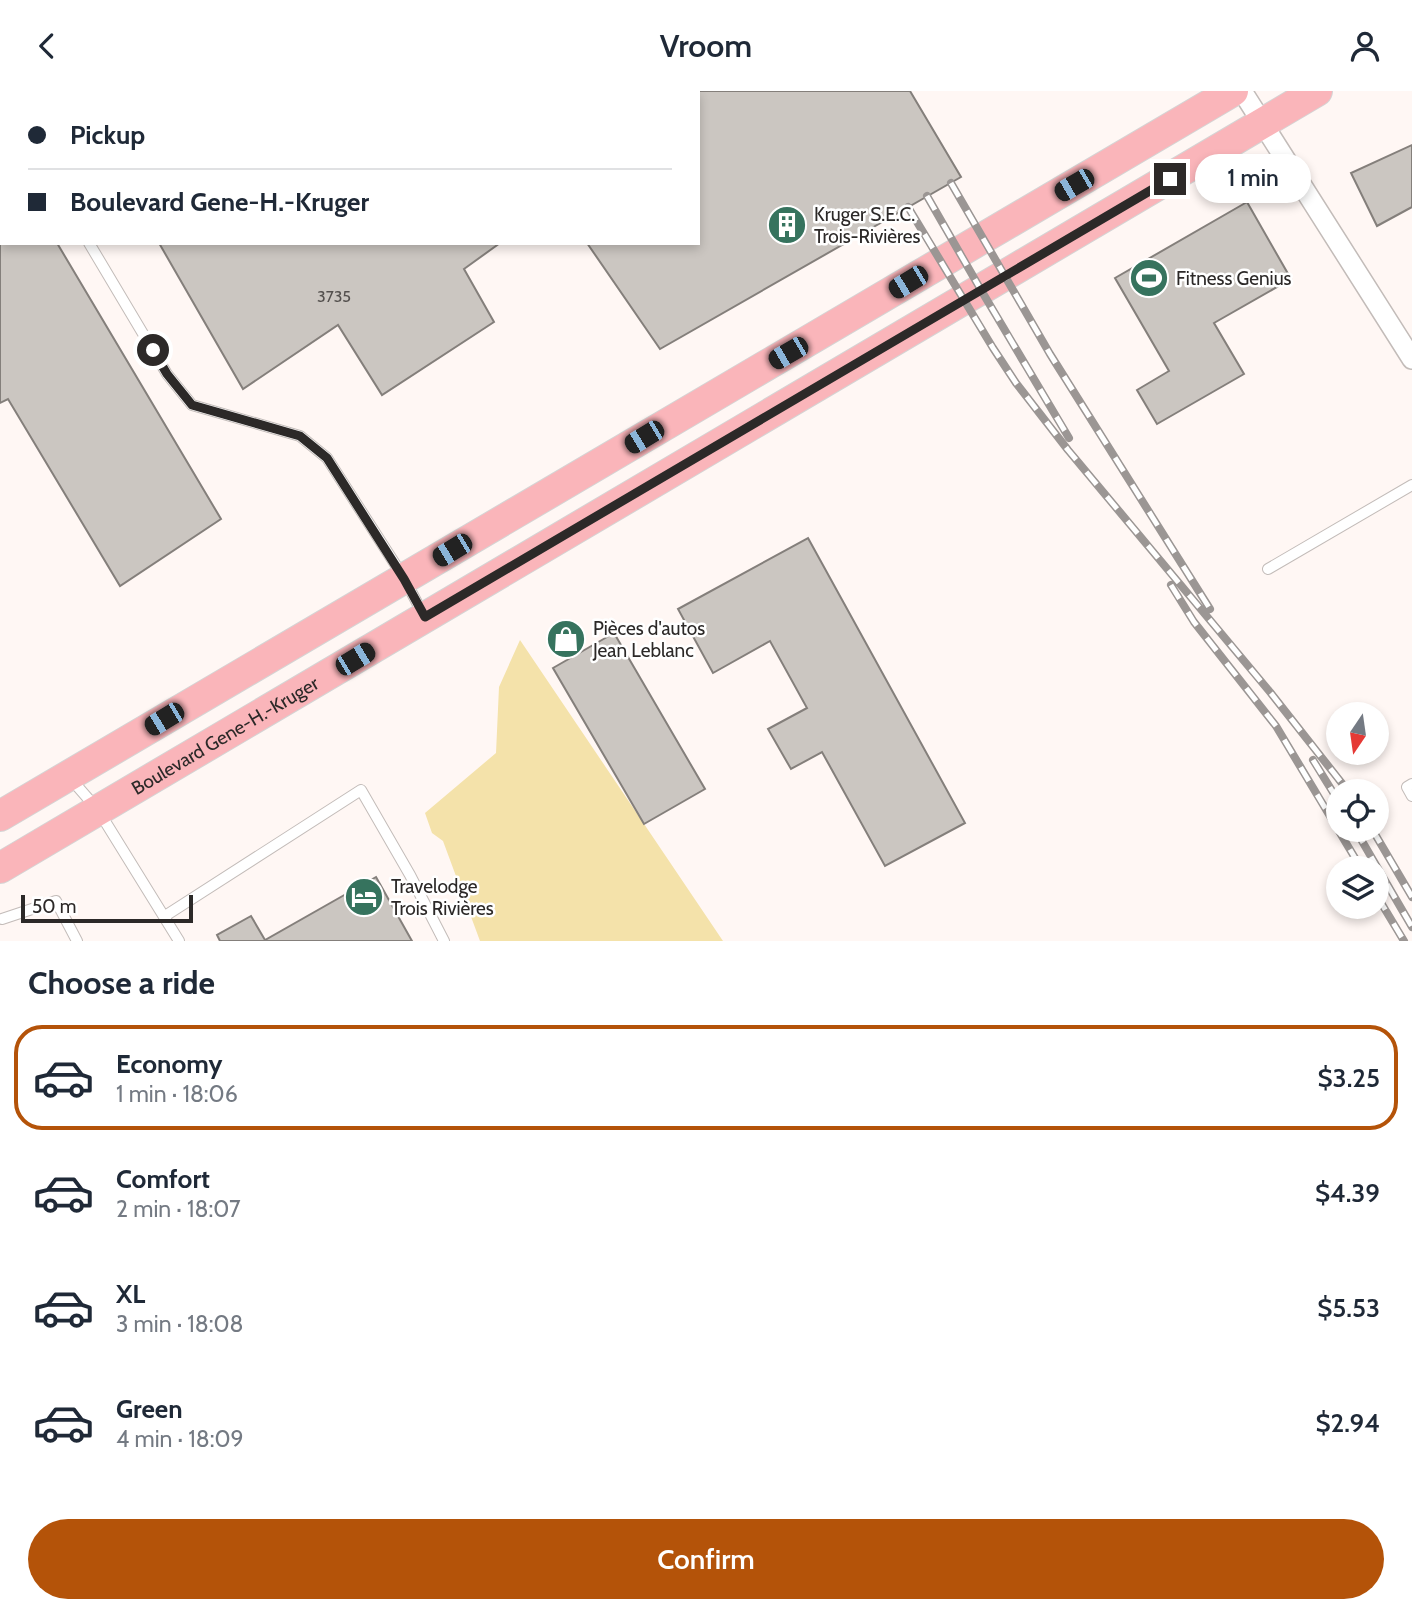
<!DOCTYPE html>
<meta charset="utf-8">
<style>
body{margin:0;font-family:Cabin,sans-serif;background:#f6f6f7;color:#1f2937;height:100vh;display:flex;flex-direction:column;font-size:26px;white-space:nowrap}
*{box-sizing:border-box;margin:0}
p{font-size:23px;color:#747a83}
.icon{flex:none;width:38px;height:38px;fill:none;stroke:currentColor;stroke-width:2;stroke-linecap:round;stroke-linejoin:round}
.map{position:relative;height:850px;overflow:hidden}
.sheet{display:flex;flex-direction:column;background:#fff;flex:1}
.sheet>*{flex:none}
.guide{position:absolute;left:0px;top:0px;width:700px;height:154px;box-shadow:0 4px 10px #0003;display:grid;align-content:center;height:154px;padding:0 28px;background:#fff}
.needle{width:46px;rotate:193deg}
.buttons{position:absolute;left:1326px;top:611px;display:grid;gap:14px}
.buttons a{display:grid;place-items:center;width:63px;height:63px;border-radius:50%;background:#fff;box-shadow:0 4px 10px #0003;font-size:35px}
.scale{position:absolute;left:21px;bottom:18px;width:172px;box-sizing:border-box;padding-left:7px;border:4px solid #2c2928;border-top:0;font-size:19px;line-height:24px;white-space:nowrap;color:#2c2928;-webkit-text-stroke:5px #fff;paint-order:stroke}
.end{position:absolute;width:32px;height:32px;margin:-16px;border:9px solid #2c2928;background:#fff;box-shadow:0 0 0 4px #fff}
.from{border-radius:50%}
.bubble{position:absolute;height:49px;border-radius:24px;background:#fff;box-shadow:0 4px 10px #0003;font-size:23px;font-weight:600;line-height:49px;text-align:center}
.car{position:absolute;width:21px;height:42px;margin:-21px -10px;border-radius:9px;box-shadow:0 0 5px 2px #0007;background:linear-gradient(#222 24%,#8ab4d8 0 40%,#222 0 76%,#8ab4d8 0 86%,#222 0)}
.guide b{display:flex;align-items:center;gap:24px;height:66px;font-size:26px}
.guide b+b{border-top:2px solid #e0e1e3}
.guide i{width:18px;height:18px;background:#1f2937}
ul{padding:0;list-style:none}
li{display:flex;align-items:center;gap:21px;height:105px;margin:0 14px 10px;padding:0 14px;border:4px solid transparent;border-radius:28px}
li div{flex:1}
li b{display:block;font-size:26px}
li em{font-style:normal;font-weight:600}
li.current{border-color:#b45309}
li>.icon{width:63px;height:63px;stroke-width:1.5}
h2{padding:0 28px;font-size:32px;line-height:84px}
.primary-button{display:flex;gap:14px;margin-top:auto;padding:14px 28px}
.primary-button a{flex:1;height:80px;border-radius:42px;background:#b45309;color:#fff;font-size:28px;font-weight:600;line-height:80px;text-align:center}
header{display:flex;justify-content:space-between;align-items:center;height:91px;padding:0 28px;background:#fff;font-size:32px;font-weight:600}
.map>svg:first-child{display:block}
</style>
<header><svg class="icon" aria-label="back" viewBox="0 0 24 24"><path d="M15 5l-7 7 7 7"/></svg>Vroom<svg class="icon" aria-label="person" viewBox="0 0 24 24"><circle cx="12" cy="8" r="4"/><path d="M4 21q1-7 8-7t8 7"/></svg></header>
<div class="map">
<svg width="1412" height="850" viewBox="0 0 1412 850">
<rect width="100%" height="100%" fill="#fff7f4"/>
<path fill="#f4e2aa" d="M520,549l203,301h-243l-37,-100 -11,-8 -7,-20 71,-60 3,-66z"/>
<path fill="#cbc6c1" stroke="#847f7b" stroke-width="2" d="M70,0h840l51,86 -301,172 -73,-106h111v-150h-627z
M1412,54v62l-35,19 -26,-53z
M0,56l2,3v93h55l164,276 -101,67 -112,-187 -8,4z
M1247,111l44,77 -77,44 30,51 -87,50 -20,-34 32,-19 -54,-93z
M159,152h341l-36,26 30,53 -112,73 -44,-70 -95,64z
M808,447l157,285 -80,43 -63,-114 -31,17 -23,-40 39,-21 -37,-67 -57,32 -35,-64z
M614,542l91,156 -61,35 -91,-156z
M376,786l36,64h-192l-3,-6 34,-19 14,24z"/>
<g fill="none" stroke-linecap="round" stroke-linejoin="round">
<g stroke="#c3bcb9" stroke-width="12">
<path id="service" d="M0,3l2,3
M89,152l78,131 25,31 108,31 27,22 77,120 20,38
M1268,478l144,-84
M71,688l27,31 81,131
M1412,693l-5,3 5,9
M165,825l196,-126 49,85 34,66
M2,828l54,-18 21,40"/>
</g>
<g stroke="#c3bcb9" stroke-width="22">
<path id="minor" d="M1242,0l170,268"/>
</g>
<g stroke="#d5d4d4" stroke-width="32">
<g id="primary">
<path d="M0,725l1233,-725"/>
<path id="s1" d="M0,777l1317,-777"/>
</g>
</g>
<use href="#service" stroke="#fff" stroke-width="10"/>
<use href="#minor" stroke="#fff" stroke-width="19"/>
<use href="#primary" stroke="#fab5ba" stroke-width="30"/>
<g stroke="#9b9694" stroke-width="8">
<path id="rail" d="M951,92l99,171 160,255
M927,105l54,94 88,148
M908,116l85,141 23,35 52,67 202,242 78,99
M1171,494l23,37 82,104 85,142
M1313,669l26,42
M1355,738l57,98
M1372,738l40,68
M1377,805l27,45"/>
</g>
<use href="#rail" stroke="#fff" stroke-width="5" stroke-dasharray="16" stroke-linecap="butt"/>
</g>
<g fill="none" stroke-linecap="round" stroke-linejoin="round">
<path stroke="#2c2928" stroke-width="9" d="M153,259l14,24 25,31 108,31 27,22 77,121 21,38 745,-438"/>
</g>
<defs>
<g id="building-disc" transform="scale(2.0125)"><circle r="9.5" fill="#36735e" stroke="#fff"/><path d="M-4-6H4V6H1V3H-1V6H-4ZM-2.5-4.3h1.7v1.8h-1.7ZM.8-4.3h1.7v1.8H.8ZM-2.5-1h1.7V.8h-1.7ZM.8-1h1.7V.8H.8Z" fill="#fff"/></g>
<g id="stadium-disc" transform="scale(2.0125)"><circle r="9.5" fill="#36735e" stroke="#fff"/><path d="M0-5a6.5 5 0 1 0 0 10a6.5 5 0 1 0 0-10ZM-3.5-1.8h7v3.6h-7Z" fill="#fff"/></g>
<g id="shop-disc" transform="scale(2.0125)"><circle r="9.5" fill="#36735e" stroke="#fff"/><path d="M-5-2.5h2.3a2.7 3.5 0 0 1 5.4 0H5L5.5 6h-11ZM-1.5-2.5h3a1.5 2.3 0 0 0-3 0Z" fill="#fff"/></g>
<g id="hotel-disc" transform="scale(2.0125)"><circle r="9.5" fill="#36735e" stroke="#fff"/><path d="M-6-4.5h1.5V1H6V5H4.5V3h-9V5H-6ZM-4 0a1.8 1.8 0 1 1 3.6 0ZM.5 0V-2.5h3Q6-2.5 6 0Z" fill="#fff"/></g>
</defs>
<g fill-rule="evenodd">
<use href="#building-disc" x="787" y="134"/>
<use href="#stadium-disc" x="1149" y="187"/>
<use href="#shop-disc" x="566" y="548"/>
<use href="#hotel-disc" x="364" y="806"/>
</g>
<g text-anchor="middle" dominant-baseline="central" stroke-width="5" stroke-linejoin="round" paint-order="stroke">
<g font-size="16" fill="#54504e">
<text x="334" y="205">3735</text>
</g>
<g font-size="19" fill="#2c2928" stroke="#fff" text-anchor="start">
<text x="814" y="123">Kruger S.E.C.<tspan x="814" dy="22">Trois-Rivières</tspan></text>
<text x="1176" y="187">Fitness Genius</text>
<text x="593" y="537">Pièces d'autos<tspan x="593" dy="22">Jean Leblanc</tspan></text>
<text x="391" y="795">Travelodge<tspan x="391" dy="22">Trois Rivières</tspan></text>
</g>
<g font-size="19" fill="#2c2928" stroke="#fff">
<text stroke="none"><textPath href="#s1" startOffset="261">Boulevard Gene-H.-Kruger</textPath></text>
</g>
</g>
</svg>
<div class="buttons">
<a><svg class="needle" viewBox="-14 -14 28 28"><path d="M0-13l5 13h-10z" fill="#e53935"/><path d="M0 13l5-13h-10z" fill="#747a83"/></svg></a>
<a><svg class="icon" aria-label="locate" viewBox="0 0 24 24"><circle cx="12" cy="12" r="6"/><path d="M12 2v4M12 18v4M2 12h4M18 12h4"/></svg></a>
<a><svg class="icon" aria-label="layers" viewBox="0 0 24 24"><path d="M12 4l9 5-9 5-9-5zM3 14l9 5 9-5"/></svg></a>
</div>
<div class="scale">50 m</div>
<i class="end from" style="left:153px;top:259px"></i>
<i class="end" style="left:1170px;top:88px"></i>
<div class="bubble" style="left:1195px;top:63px;width:116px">1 min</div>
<i class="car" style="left:1074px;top:94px;rotate:240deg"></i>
<i class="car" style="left:908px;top:191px;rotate:239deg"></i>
<i class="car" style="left:788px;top:262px;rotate:240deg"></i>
<i class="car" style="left:644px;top:346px;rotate:239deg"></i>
<i class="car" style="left:452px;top:459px;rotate:239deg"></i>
<i class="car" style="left:355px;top:568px;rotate:59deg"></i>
<i class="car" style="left:164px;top:628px;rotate:239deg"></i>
<div class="guide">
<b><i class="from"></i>Pickup</b>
<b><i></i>Boulevard Gene-H.-Kruger</b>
</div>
</div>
<section class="sheet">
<h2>Choose a ride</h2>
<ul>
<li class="current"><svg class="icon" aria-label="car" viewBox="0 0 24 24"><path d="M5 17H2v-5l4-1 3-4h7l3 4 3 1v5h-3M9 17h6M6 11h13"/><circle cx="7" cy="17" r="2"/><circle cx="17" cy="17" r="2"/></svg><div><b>Economy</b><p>1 min · 18:06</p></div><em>$3.25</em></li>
<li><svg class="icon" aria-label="car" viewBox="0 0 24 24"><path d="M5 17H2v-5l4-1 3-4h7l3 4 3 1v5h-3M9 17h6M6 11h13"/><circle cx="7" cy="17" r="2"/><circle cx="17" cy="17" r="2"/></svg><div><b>Comfort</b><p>2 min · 18:07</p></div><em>$4.39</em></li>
<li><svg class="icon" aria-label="car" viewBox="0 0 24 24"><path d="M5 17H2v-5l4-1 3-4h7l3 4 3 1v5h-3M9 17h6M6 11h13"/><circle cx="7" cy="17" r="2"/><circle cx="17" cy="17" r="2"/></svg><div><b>XL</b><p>3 min · 18:08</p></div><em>$5.53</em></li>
<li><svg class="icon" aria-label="car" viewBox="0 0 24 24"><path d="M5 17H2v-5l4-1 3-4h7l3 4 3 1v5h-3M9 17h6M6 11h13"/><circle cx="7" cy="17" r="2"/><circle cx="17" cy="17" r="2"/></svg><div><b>Green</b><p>4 min · 18:09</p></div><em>$2.94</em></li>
</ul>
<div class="primary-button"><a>Confirm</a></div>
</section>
